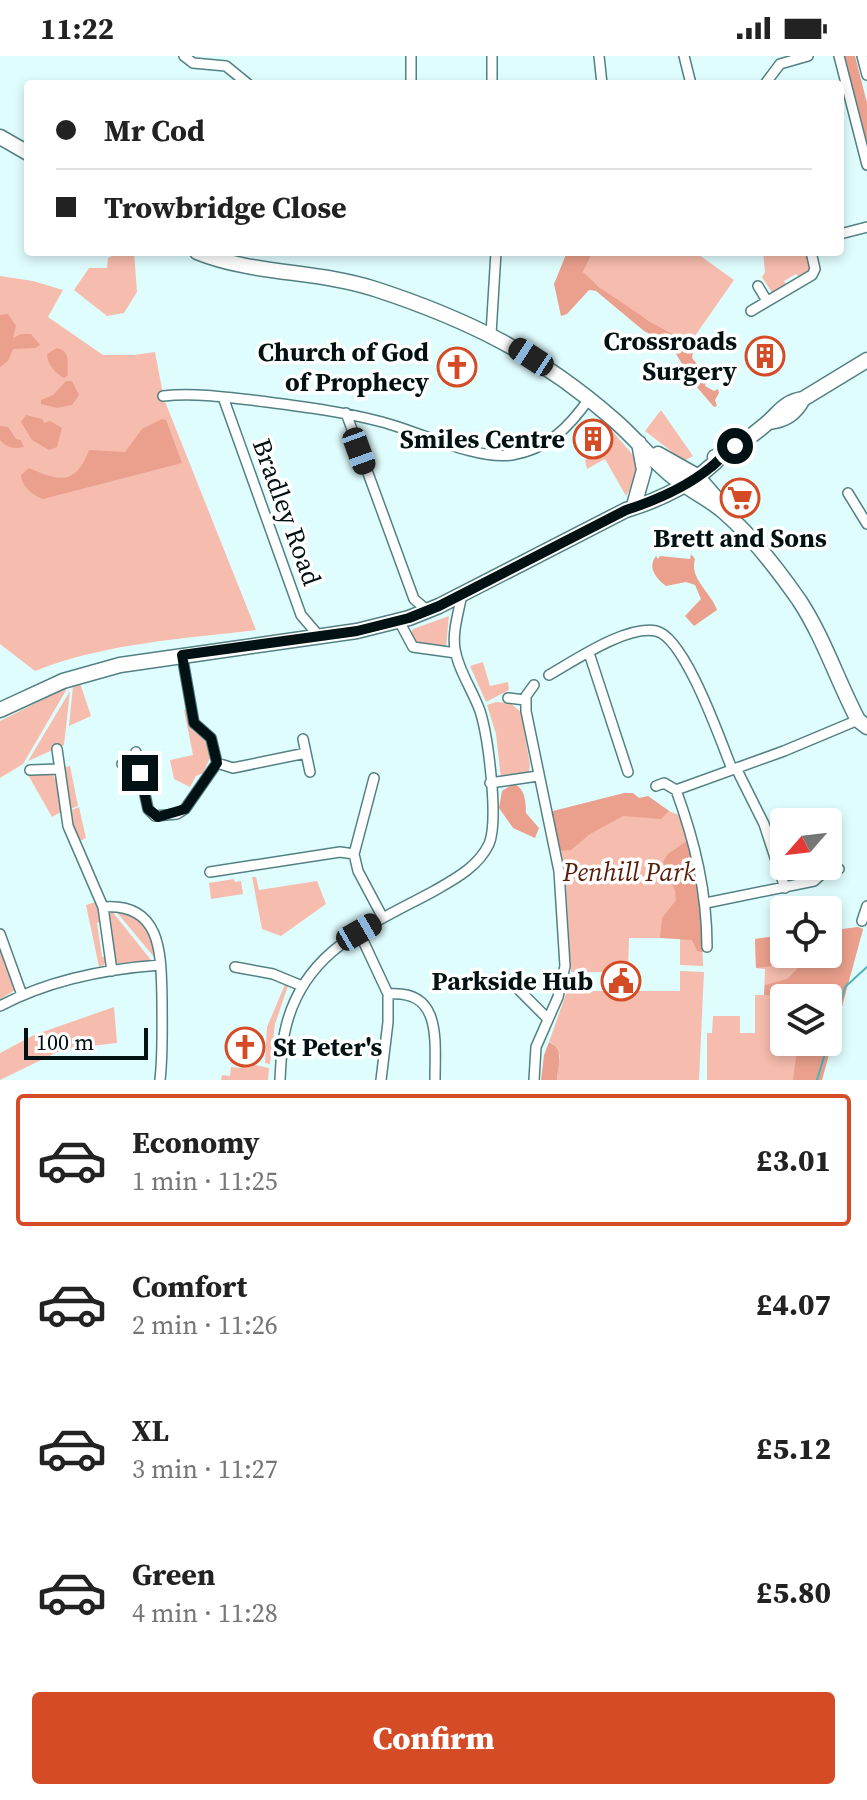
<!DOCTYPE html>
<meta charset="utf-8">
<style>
body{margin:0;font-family:"Source Serif 4",serif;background:#f6f6f6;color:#222;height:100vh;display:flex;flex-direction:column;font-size:30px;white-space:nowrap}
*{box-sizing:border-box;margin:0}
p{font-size:26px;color:#767676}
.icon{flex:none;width:44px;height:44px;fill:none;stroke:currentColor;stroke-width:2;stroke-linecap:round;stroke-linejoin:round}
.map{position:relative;height:1024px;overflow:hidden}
.sheet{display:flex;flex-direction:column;background:#fff;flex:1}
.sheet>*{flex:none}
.banner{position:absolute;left:24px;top:24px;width:820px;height:176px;border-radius:8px;box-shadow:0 4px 12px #0003;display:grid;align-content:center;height:176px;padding:0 32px;background:#fff}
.needle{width:52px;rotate:242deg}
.fabs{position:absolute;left:770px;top:752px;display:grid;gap:16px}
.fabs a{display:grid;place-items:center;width:72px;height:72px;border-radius:8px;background:#fff;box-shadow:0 4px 12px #0003;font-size:40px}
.scale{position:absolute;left:24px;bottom:20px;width:124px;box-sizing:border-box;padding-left:8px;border:4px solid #021113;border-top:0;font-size:22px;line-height:28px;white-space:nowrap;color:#021113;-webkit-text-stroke:6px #fff;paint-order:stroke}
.end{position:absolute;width:36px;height:36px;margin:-18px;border:10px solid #021113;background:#fff;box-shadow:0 0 0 4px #fff}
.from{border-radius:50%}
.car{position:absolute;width:24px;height:48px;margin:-24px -12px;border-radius:10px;box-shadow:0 0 6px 2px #0007;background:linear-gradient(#222 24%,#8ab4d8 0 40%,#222 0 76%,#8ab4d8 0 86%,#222 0)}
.banner b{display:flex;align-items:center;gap:28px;height:76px;font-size:30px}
.banner b+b{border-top:2px solid #e0e0e0}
.banner i{width:20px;height:20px;background:#222}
ul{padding:14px 0 0;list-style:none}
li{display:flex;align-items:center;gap:24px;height:132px;margin:0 16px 12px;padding:0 16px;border:4px solid transparent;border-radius:8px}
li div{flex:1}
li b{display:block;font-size:30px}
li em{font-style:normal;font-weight:800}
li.active{border-color:#d44b26}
li>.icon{width:72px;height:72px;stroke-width:1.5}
.cta{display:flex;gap:16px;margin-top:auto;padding:16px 32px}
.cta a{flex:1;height:92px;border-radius:8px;background:#d44b26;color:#fff;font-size:32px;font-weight:800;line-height:92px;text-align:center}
.status{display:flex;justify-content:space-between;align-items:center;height:56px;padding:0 40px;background:#fff;direction:ltr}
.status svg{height:22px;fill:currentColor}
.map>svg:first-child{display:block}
</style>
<div class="status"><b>11:22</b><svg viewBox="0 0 49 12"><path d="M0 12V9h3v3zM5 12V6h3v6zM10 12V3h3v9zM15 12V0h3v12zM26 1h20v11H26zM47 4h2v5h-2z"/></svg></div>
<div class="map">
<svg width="867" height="1024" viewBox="0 0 867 1024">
<rect width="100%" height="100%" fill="#e0fdfe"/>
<path fill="#f6bcad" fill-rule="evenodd" d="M120,196h14l3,40 -13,21 -17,3 -33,-26 15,-22h18l1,-10z
M593,196h102l39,28 -44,63c-27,-12 -89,-50 -107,-71z
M763,196h44l3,19 -10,7 -4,-4 -12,7 3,5 -14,8 -11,-17 3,-5z
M0,220l33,5 30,9 -15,27 55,38h31l21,-3 9,47 92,231c-73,9 -151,13 -221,41l-35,-27z
M661,354l32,46 -9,5 -39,-30z
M610,370c18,31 41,29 16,70l-21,-37 -18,10 -2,-8z
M449,560l-3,31 -30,-3 -6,-9 3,-6z
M483,606l7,24 18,-4 1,8 -23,12 -16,-36z
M80,627l11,33 -22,10 4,-40z
M68,631l-45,77 -23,14v-57z
M70,635l-6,54 -36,16z
M496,646l14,1 11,9 9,53 -1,7 -28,7 -5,-45 -9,-29z
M184,654h3l5,20 15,12 4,14 -8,17 -7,3 -6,11 -16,-8 -4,-19 23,-5z
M70,710l8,40 -10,4 -6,-42z
M27,717h25l5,10 4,29 -9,5z
M648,740l21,15 10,4c19,52 23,96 24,151l-23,-1v-27h-51l-1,34h-57l-5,-89 -8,-42z
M79,751l7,31 -8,4 -9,-31z
M252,821h4l3,13 58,-9 9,23 -45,32 -19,-7z
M234,823l1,3 6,-1 2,13 -32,5 -2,-16z
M99,845l5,20 -7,2 5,34 6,-1 -4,9 -5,2 -13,-62z
M114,853c30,7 33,18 42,44l-2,4z
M111,854l40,50 -31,4 -7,-3 -5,-46z
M858,871l5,2 -41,151h-115v-47h5l1,-17h27v17h15v-38h9l1,-26 -9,-1 -1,-29 29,-4v19h44v-23zM784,942h44v44h-44z
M0,885l17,48 -17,10z
M680,915l24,1 -5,108h-142l3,-24 -8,-13 -3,-1 18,-51h113z
M286,926l3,1 -14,41 -5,40 -5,-1 2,-36z
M114,951l3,36 -53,6 -64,31v-27l34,-18z
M242,1006l27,6 -1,12h-47l1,-5 8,1 1,-9 10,1z"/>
<path fill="#eaa08d" d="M844,0h11l12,47v43z
M567,196h26l-10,20 16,15 50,34 45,25 -2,12 16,18 -3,10 9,5 4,-2 1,4 -4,7 2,6 -3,1 -19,-22 -19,-31 -13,-13 -19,-10 -48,-40 -7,-1 -22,24 -6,2 -7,-32z
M8,258l8,12 -3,12 8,-4h10l9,11 -5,3 -22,1 -5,12 -8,6v-52z
M57,292c15,4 9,15 11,27l-4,3c-8,-4 -17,-14 -17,-24z
M66,325h6l7,14 -7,10 -15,3 -16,-4v-4l12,-5z
M26,359l16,4 2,4 6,-2 12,7 -5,19 -8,3 -17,-10 -11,-18z
M162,363l4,1 16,43 -139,36c-9,-3 -22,-13 -22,-24l8,-7c31,14 47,17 60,-18l36,2 17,-23z
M0,370l8,1 8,12 5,1 3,7c-10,2 -17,1 -24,-7z
M691,498l4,5c-6,20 16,33 22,51l-23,16 -9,-10 16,-17 -6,-14 -9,-3 -20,4c-10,-8 -19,-18 -10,-30l2,3 2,-3 30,3z
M513,728c12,3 13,18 13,29l13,15 -4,10 -22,-10 -14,-20 3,-17z
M624,737h9l6,5 9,-2 21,15 -8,8 -38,-3 -33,18 -19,16 -11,1 -5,-7 -6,-29 4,-4z
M688,784l14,66 1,46 -6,-1 -5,-11 -32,-2 2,-20 14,-18 -1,-9 -12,-29 5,-8z
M858,871l5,2 -41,151h-29l5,-38h30v-44l-64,-3 1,-10 22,-6 10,-10 -3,-6 -38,5 -1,-29 29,-4v19h44v-23z
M549,986c16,8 9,23 8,38h-16l3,-25z"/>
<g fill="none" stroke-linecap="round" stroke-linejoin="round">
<path stroke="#4eb2b8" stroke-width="2" d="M817,1024l28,-93 22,-20"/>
<g stroke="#538082" stroke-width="12">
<path id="minor" d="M184,0l9,7 33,3 22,18
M492,0v28
M599,0l3,28
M684,0l7,28
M839,0l28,109
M862,0l5,19
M411,28v-28
M765,28l15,-20 28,-8
M840,178l27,-7
M758,230l9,15
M751,255l61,-36 3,-6 -4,-17
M491,278l5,-82
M163,340c34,-4 70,2 104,6 39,5 77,10 115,20 38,10 93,38 130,33 36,-6 57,-28 77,-56
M223,341l78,218 18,21
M346,357l68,186 14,12
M848,437l19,31
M399,565l14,26 43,6
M589,597l39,119
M549,619c25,-14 77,-50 107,-44 29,6 65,111 76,138
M508,642l17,2
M303,683l7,33
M57,693l11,77 35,81 9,64
M136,696l12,57 7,7 22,-2 8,-5 32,-46 -6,-25 -17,-15 -12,-68
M217,707l16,5 73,-15
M122,708l16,-3
M736,712l28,56 21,64
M30,714l29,-1
M490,727l48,-7
M656,730l8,-3 12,7 108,-39 74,-31
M676,734c19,52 31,102 31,157
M354,798l20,-76
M210,816l130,-20 14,2 4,17 25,47
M706,847l108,-22 9,-8 16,-4
M103,851c60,-5 58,49 59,93 0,27 1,53 -2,80
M862,865l5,-15
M359,876l29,62v28l-7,58
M0,878l22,61
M235,911l38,7 29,12
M509,924l39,39
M388,938c54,-5 47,46 47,86
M0,950c49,-26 105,-37 160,-41
M280,1024c1,-16 1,-33 5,-49 17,-80 84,-105 149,-140 21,-12 44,-24 55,-47 10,-24 -1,-108 -9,-133 -7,-20 -22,-41 -25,-62 -3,-17 4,-38 7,-55
M534,1024l2,-33 22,-50 7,-31 -6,-95 -33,-160v-15l8,-11"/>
</g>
<g stroke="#538082" stroke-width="17">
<path id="secondary" d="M0,81l28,16
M197,196c57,23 120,18 178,37 92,30 165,66 238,130 19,16 34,35 52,51 17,17 41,26 59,42 28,24 54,58 75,88 25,38 38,80 59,120l9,7
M658,398l39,22 19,22
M635,446l9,-32 -5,-27"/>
</g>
<g stroke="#538082" stroke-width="17">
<path id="primary" d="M769,366c16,-2 26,-8 34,-23
M715,401c17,-7 37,-21 51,-33 13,-11 18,-22 37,-25l64,-39
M0,654l63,-29 57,-16 237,-34 52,-13 30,-12 187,-96c34,-10 74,-29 97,-56"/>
</g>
<use href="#minor" stroke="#fff" stroke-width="9"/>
<use href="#secondary" stroke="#fff" stroke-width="14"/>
<use href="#primary" stroke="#fff" stroke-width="14"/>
</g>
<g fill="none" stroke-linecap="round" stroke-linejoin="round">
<path stroke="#021113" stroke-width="10" d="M140,717l8,36 10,8 27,-8 32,-46 -6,-25 -17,-15 -12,-68 175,-24 52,-13 30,-12 187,-96c28,-9 62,-24 85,-43 9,-7 14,-15 24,-21"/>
</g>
<defs>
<g id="building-ring" transform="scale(2)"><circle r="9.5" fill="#fff" stroke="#d44b26" stroke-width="1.5"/><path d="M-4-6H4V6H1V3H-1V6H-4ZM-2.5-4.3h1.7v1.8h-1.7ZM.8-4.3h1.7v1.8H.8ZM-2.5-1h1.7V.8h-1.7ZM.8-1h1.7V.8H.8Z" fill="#d44b26"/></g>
<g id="church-ring" transform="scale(2)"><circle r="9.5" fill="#fff" stroke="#d44b26" stroke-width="1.5"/><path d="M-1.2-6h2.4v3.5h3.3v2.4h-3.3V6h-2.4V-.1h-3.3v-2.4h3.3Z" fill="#d44b26"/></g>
<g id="supermarket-ring" transform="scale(2)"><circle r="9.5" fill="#fff" stroke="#d44b26" stroke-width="1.5"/><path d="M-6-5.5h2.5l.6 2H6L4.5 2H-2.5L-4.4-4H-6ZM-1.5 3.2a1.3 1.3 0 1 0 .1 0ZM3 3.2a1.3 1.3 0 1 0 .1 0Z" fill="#d44b26"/></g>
<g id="civic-ring" transform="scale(2)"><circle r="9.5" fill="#fff" stroke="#d44b26" stroke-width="1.5"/><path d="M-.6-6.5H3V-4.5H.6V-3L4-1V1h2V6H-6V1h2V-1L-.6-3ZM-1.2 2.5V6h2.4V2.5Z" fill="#d44b26"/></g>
</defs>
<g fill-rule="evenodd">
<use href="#building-ring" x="765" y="300"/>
<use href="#church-ring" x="457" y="311"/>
<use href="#building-ring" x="593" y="383"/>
<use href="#supermarket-ring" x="740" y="442"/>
<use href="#civic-ring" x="621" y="925"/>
<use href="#church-ring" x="245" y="991"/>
</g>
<g text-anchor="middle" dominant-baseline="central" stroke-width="7" stroke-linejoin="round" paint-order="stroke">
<g font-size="26" font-weight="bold" fill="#021113" stroke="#fff" text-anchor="end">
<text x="737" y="285">Crossroads<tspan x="737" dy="30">Surgery</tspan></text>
<text x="429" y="296">Church of God<tspan x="429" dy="30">of Prophecy</tspan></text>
<text x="565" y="383">Smiles Centre</text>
<text x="740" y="482" text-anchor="middle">Brett and Sons</text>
<text x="593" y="925">Parkside Hub</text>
<text x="273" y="991" text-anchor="start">St Peter's</text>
</g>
<g font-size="26" fill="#021113" stroke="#fff">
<text transform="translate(287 456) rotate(70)">Bradley Road</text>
</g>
<g font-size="26" font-style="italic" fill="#5b1b09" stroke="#fff">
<text x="629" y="816">Penhill Park</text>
</g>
</g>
</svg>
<div class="fabs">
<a><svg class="needle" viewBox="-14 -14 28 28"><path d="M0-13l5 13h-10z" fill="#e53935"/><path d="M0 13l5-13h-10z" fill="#767676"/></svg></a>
<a><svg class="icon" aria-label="locate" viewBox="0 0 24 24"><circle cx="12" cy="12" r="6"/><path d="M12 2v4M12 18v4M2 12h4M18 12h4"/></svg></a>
<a><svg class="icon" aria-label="layers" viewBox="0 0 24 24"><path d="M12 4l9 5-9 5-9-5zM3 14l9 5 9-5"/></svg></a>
</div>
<div class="scale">100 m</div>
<i class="end from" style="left:735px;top:390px"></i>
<i class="end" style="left:140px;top:717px"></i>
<i class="car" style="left:531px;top:301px;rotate:303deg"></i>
<i class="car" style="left:359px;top:395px;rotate:160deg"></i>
<i class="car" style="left:359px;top:876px;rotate:60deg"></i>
<div class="banner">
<b><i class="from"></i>Mr Cod</b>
<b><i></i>Trowbridge Close</b>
</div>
</div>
<section class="sheet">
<ul>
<li class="active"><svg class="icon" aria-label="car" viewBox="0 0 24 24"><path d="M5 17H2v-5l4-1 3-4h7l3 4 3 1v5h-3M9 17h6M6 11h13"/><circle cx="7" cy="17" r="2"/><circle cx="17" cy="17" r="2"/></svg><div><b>Economy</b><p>1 min · 11:25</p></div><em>£3.01</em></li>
<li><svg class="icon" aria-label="car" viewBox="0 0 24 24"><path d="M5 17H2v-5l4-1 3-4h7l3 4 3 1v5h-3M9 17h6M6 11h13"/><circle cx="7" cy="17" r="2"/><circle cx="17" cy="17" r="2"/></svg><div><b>Comfort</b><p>2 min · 11:26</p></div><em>£4.07</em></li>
<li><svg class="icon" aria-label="car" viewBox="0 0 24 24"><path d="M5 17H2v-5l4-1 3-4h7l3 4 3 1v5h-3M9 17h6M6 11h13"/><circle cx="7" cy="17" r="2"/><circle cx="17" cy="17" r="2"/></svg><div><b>XL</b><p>3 min · 11:27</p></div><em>£5.12</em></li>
<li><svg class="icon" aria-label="car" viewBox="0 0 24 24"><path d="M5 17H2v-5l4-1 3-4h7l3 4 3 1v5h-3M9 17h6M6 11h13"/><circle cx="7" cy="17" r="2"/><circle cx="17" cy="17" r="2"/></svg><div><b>Green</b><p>4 min · 11:28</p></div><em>£5.80</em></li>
</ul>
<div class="cta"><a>Confirm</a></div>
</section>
